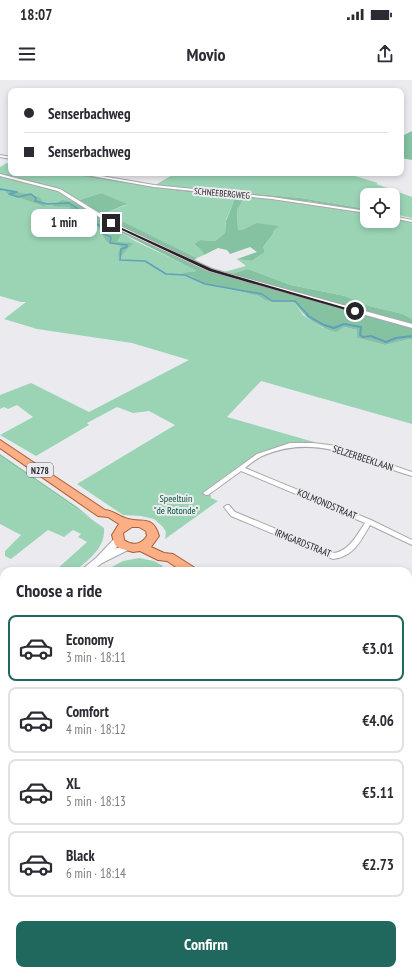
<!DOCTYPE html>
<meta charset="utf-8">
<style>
body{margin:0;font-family:"PT Sans Narrow",sans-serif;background:#f2f2f3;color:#2b2b33;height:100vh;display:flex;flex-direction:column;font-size:15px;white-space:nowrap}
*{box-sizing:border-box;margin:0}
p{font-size:13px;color:#7c7c81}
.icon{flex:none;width:22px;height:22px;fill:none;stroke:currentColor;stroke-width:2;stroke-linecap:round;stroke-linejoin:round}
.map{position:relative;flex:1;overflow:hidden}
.drawer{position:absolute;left:0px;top:487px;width:412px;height:408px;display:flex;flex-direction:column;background:#fff;border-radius:12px 12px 0 0;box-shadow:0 2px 6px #0003}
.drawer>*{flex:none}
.guide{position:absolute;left:8px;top:8px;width:396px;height:88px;border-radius:8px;box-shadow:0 2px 6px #0003;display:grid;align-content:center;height:88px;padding:0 16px;background:#fff}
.controls{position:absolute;left:360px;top:108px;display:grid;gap:8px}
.controls a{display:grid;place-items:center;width:40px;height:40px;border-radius:8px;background:#fff;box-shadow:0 2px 6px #0003;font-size:20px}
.end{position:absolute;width:18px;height:18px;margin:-9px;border:5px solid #262628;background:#fff;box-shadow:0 0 0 2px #fff}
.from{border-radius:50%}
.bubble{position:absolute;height:28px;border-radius:8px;background:#fff;box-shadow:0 2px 6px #0003;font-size:13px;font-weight:700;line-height:28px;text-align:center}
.guide b{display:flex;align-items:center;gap:14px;height:38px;font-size:15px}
.guide b+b{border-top:1px solid #e1e1e2}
.guide i{width:10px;height:10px;background:#2b2b33}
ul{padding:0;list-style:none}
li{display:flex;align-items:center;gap:12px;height:66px;margin:0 8px 6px;padding:0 8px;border:2px solid #e1e1e2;border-radius:8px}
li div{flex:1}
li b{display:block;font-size:15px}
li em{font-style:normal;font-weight:700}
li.active{border-color:#20685e}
li>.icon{width:36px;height:36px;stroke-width:1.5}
h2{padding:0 16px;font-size:18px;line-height:48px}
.cta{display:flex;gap:8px;margin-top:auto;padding:8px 16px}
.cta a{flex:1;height:46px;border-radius:8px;background:#20685e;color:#fff;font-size:16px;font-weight:700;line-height:46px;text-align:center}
.status{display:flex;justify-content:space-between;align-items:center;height:28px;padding:0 20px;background:#fff;direction:ltr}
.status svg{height:11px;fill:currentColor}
header{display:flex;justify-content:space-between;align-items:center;height:52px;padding:0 16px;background:#fff;font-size:18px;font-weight:700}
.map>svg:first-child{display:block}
</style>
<div class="status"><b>18:07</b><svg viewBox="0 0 49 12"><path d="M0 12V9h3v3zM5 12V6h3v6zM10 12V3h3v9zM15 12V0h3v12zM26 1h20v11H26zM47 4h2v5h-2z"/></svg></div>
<header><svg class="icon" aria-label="menu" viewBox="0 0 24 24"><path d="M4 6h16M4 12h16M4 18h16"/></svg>Movio<svg class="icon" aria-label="share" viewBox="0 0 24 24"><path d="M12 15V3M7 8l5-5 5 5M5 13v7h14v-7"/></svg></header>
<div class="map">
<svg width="412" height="895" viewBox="0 0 412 895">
<rect width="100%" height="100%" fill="#ebebef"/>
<path fill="#9ad4b5" d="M7,83l4,1v9h60l92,16 72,9 -9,22 -1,13 -10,8 -15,-1 -6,4 7,6 3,5 -7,3 -89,-44v-2l18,-7 -25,-12 -28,9 62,39 63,30 -16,2 11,4 5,5 62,14c14,11 20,3 35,7l8,12 20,13 21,-1 13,3v8l28,7 25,-6 2,1v84l-151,-43 -34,36 87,25c-48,1 -67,18 -104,45l1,11 7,3 -53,38 1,-7 -3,-5 -9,-8 -13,-3 -18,-1 -46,-31 98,-59 -26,-14 -16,2 -16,-6 -30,16 2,2 -53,31 -36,-21 33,-18 -16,-12 -9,4 -4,-2 -4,2v-14l31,-12 58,29 100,-52 -57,-17 -95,-14 -33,-10 22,-17h-5l-21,-6v-129z
M176,93h169l33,10 -2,1 36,13v21l-19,-4v-19h-26v14l-66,-11 -146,-13z
M245,117l60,6 62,10v8h26v-3l19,5v96l-9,-5 -34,-8 -24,-10 -54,-11 -43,-16 -19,6 -5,-3 22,-6 -9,-7 15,2 13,-9 -2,-5 10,-13 -17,-11 -14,7h-4l-1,-20z
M0,376l104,72c2,19 -16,33 -30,43l-18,-1 31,-28 -9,-5 3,-3 -8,-4 -9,7 -16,-7 -37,29 -6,-3v-5l16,-16 -21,-11z
M139,478l15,3 9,5 -7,5h-52l19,-10z
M0,834l4,5v37l-4,-7z"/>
<path fill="#84c2a2" d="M412,51v29l-11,-2v-24l3,1z
M82,93l73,12 146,13 66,11v2l-60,-10 -2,2 -60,-6 -8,13 1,20h4l14,-7 23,3 -6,5v3l-10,13 2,5 -13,9 -15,-2 20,-7 -7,-5 -20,7 -3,-4 -9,-2 -14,7 -3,-5 -7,-6 6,-4 15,1 10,-8 1,-12 9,-23 -72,-9 -81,-13 -1,-1z
M0,108l39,9 7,10 -39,-14 -2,-3 -5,1z
M101,113l26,11 -19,8v2l89,44 -7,5 35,13 23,-7 43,16 54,11 24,10 34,8 9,5v21l-2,-1 -25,6 -28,-7v-8l-13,-3 -8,5c-18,-5 -31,-14 -41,-29 -15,-4 -21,4 -36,-7l-61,-14 -5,-5 -12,-4 16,-2 -75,-38 -5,9 16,1 -14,15 -1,-4 3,-8 -14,-4 -11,-18 -11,-1 -13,-10 -2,-6 -18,-1 10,-6 11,2z
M0,374l77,53 16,13 -93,-64z"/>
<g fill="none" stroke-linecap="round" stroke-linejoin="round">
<path stroke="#619fbe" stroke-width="1.5" d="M0,109l17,3 -8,2 9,3 13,-3 5,4 -1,3 12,3 22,-1 9,6 -1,6 9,2 2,4c7,2 13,4 17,10l-4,2 10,4 -1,6 17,2v2l-6,2 -1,11 25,1 21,13 19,1 20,9 57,10 10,7h23l13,14"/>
<path stroke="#619fbe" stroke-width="2" d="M307,234l1,2 16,9 10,3 10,-4 17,3 -1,8 3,2 8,-1 15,6 10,-4 16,-2"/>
<g stroke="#a8a8ab" stroke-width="2">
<path id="minor" d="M0,75l11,2v2l-11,-2z
M75,93h9l70,12 118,12 95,14v2l-95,-14 -118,-12z
M0,94l60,15 62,38 90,42 200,55v4l-204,-57 -90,-42 -60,-38 -58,-15z
M393,136l19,4v2l-19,-4z
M290,363h23l24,3 75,26v4c-53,-15 -94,-44 -150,-20 -6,3 -12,8 -17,12l126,52 41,20v5l-42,-20c-10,17 -16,31 -37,34l-102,-43 -7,-9 3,-2h2l6,7 99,41c15,-2 23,-18 31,-30l-124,-52 -33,24h-2l-3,-2 54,-39z
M412,559v8l-4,2v-8z
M412,718v13l-4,2v-13z
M408,834l4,2v8l-3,1h-1z
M124,891h11l1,4h-11z
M186,891h11l1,2v-2h17l-2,4h-26z"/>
</g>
<g stroke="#a8a8ab" stroke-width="2">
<path id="secondary" d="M118,457l5,3 -8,9 12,-5 5,3 -2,2 -28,14 -10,8h-12l16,-13 19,-20z
M4,546v9l-4,2v-9z
M0,812l4,2v18l-4,-2z
M29,891h14l2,4h-14z"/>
</g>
<g stroke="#ad5c30" stroke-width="2">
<path id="primary" d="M0,360l105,70c9,1 15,7 23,9 15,4 25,-4 31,17l-8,11 13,6 9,1 22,14 2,3h-15l-15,-10 -9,-1 -18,-9 -7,1 -14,-4 -4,-3 -3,-10 7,-11 -11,-7 -10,-1 -98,-68zM132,447h7l7,4 1,5c-6,9 -15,10 -23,4l-1,-7z
M408,620l4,2v13l-4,-2z
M408,633l4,2v12l-4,-2z"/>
</g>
<use href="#minor" fill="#fff" fill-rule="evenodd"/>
<use href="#secondary" fill="#fff" fill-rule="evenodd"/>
<use href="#primary" fill="#faaf86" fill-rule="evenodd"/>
</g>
<path fill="#262628" d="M109,142l103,47 145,42 -4,1 -144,-41 -100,-47z"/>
<g text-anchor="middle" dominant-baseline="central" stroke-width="4" stroke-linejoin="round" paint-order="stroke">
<g font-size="9" fill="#262628" stroke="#ebebef">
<text transform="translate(222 113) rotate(5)">SCHNEEBERGWEG</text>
</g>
<rect fill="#ebebef" stroke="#616164" stroke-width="1" x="27" y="383" width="26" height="14" rx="3"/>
<g font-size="9" font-weight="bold" fill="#262628">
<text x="40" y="390">N278</text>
</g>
<g font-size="10" fill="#262628" stroke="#ebebef">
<text transform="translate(363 378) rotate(18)">SELZERBEEKLAAN</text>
<text transform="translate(327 424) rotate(23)">KOLMONDSTRAAT</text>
<text transform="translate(303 463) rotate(22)">IRMGARDSTRAAT</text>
</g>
<g font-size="10" fill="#005235" stroke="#ebebef">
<text x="176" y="418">Speeltuin<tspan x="176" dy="12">"de Rotonde"</tspan></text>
</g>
</g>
</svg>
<div class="controls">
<a><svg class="icon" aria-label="locate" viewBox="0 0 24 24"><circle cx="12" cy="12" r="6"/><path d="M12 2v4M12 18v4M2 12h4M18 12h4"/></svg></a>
</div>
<i class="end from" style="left:355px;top:231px"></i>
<i class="end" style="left:111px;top:143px"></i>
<div class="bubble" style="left:31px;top:129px;width:66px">1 min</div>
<div class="guide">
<b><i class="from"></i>Senserbachweg</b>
<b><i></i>Senserbachweg</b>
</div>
<section class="drawer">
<h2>Choose a ride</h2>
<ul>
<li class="active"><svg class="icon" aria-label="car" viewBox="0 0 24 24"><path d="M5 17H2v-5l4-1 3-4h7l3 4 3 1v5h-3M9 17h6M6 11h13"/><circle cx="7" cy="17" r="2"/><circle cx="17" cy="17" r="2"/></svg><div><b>Economy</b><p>3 min · 18:11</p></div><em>€3.01</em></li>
<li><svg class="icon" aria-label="car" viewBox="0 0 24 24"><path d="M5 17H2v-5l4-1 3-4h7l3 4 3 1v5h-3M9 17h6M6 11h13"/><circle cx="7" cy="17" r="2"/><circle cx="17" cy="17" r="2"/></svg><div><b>Comfort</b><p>4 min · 18:12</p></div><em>€4.06</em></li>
<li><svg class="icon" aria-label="car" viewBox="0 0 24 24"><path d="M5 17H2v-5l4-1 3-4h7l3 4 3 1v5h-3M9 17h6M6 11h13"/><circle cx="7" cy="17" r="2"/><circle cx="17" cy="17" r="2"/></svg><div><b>XL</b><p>5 min · 18:13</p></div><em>€5.11</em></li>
<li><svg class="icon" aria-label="car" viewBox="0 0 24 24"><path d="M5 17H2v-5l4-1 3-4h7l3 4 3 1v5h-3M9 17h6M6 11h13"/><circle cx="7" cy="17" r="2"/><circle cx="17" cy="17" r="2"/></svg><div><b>Black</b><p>6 min · 18:14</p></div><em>€2.73</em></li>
</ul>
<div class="cta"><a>Confirm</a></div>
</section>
</div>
